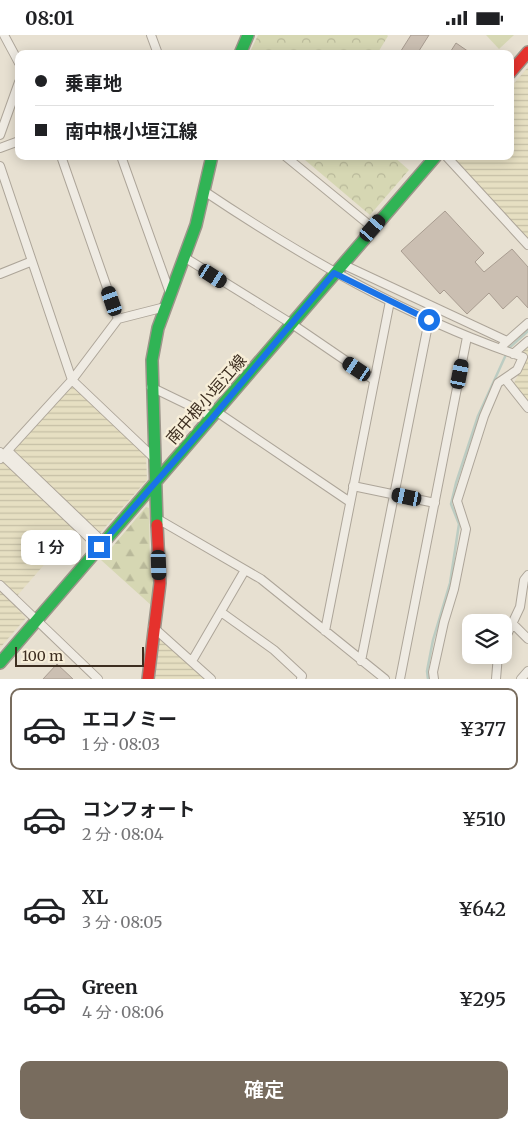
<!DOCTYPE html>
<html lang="ja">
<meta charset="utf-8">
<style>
body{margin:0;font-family:Merriweather,"Noto Sans JP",serif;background:#f2f2f2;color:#202124;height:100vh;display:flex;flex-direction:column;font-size:19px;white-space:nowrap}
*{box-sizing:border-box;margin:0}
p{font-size:16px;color:#757577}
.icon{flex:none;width:28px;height:28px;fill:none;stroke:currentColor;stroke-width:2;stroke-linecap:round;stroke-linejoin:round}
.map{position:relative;height:644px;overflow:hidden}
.panel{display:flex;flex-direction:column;background:#fff;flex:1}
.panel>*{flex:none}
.banner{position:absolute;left:15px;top:15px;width:499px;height:110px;border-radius:10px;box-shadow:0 2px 12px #0003;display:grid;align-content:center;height:110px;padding:0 20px;background:#fff}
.buttons{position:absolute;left:462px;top:579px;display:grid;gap:10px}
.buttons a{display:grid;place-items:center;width:50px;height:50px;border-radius:10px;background:#fff;box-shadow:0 2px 12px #0003;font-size:25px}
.scale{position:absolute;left:15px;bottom:12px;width:129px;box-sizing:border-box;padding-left:5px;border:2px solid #3d2e20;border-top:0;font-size:14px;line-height:18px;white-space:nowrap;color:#3d2e20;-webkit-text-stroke:4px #f7eed8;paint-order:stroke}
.end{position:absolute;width:22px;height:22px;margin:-11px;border:6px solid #1a73e8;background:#fff;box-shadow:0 0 0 2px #fff}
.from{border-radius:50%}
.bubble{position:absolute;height:35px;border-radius:10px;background:#fff;box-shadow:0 2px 12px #0003;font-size:16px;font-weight:600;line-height:35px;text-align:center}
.car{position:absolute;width:15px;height:30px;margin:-15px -8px;border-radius:6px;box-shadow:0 0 4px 1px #0007;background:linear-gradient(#222 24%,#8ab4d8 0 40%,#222 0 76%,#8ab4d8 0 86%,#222 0)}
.banner b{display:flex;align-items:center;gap:18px;height:48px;font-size:19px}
.banner b+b{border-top:1px solid #e0e0e0}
.banner i{width:12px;height:12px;background:#202124}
ul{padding:9px 0 0;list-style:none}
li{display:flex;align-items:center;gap:15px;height:82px;margin:0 10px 8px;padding:0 10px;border:2px solid transparent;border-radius:10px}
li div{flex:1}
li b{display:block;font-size:19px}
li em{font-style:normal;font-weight:600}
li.active{border-color:#786c5e}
li>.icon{width:45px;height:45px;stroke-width:1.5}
.action{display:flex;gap:10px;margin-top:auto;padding:10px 20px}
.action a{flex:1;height:58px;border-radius:10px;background:#786c5e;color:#fff;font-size:20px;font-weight:600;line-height:58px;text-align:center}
.status{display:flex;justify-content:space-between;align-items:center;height:35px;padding:0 25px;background:#fff;direction:ltr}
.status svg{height:14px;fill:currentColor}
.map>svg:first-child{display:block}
</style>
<div class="status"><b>08:01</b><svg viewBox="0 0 49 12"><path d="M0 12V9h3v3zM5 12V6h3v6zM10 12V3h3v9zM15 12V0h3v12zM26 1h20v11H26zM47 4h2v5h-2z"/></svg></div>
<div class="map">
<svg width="528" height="644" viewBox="0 0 528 644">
<defs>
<pattern id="farmland-rules" width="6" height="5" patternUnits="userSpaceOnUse" patternTransform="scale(1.25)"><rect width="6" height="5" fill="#e6dfc2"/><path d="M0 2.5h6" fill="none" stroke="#c6c0a6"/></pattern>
<pattern id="forest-firs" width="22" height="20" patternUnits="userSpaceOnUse" patternTransform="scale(1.25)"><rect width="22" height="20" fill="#d6d7b3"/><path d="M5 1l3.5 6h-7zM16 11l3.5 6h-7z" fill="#b9b99a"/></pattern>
<pattern id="park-crowns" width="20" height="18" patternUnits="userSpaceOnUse" patternTransform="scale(1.25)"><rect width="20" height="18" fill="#d6d7b3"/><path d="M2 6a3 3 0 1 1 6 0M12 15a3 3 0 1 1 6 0" fill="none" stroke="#b9b99a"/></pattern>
</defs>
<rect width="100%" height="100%" fill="#e7e0d1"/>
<path fill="url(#farmland-rules)" d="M528,32v173l-77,-84h59v-68z
M528,308v59l-13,-14 -1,-5 14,-27 -11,-4z
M72,351l74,70 1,24 -48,54 -88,-81z
M3,426l73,67 -60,69 -16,-15v-118z
M0,555l26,28 -26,30z
M157,600l48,44h-52z"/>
<path fill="url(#forest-firs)" d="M146,472l3,1 1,62 4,12 -2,24 -51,-46z"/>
<path fill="url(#park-crowns)" d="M258,0h129l1,1 -11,18h-128z
M308,121h85l16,14 -39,45 -65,-55z"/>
<path fill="#d6d7b3" d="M486,0h28l-15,14z"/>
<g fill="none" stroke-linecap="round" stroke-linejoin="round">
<path stroke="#bcccc2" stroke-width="2.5" d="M428,644l-1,-8 6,-31 17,-57 9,-59 -8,-20 5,-21 22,-67 31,-68 19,-17"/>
</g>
<path fill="#cbbfb2" stroke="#a89c90" d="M411,0h18l-12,19h-18z
M456,8l16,11h-23z
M445,176l39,42 -9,9 9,10 28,-23 16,18v41l-11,-12 -14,13 -14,-16 -22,21 -23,-24 -4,4 -39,-43z
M57,629l16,15h-30z"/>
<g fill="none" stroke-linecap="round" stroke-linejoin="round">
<g stroke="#ada599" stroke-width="10">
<path id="street" d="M4,0l15,28
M151,0l7,19
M0,100l19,-53
M0,113l19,-7
M61,121l57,163
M121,121l49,137
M285,121l88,72
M446,121l82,89
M0,131l72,214 81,77
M204,156c100,67 204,127 319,166l-6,13 -19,13 -14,33 -27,85 9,28 -12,60 -10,33 -11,50 1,7
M184,222l108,67 82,56
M342,229l165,77
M0,239l30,-12
M503,310l25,-22
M513,319l15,-13
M505,344l23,29
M151,352l62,30
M217,377l133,90
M8,416l95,91
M0,417l3,4 96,91
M0,424l72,-79 46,-61 47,-12
M353,451l82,17
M156,483l105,61 124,100
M0,550l98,94
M221,577l53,38 28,26 -1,3
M512,588l16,16
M153,592l58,52
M325,596l65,-330
M504,606l16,-34 4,-27 4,-5
M192,626l53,-91
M361,626l68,-341
M400,644l67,-342
M496,644l2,-24
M521,644l7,-8"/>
</g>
<g stroke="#9c958a" stroke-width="14">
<path id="fast" d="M240,19l8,-19
M157,490l-5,-165 6,-32 38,-103 16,-69
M0,628l436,-507"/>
</g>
<g stroke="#9c958a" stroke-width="14">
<path id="jam" d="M510,38l18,-21
M148,644l12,-96 -3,-58"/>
</g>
<use href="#street" stroke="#efebe3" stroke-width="8"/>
<use href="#fast" stroke="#30b455" stroke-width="11"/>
<use href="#jam" stroke="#e5322d" stroke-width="11"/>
</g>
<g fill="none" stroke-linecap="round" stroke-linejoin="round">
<path stroke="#1a73e8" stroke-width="6" d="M99,512l114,-130 121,-144 95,47"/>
</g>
<g text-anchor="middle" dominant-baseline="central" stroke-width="5" stroke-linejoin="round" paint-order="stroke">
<g font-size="16" fill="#3d2e20" stroke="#f7eed8">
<text transform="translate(206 364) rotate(-49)">南中根小垣江線</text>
</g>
</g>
</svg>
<div class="buttons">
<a><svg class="icon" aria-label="layers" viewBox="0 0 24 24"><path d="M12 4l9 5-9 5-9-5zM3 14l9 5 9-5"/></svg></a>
</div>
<div class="scale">100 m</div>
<i class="end from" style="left:429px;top:285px"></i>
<i class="end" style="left:99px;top:512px"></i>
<div class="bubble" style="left:21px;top:495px;width:60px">1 分</div>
<i class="car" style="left:373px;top:193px;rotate:41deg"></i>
<i class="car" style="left:213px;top:241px;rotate:122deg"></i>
<i class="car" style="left:112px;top:266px;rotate:341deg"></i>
<i class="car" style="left:357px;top:334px;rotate:304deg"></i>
<i class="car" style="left:460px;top:339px;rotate:11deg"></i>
<i class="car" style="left:407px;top:462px;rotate:282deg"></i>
<i class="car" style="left:159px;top:530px;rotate:178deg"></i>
<div class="banner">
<b><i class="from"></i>乗車地</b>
<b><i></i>南中根小垣江線</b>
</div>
</div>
<section class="panel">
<ul>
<li class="active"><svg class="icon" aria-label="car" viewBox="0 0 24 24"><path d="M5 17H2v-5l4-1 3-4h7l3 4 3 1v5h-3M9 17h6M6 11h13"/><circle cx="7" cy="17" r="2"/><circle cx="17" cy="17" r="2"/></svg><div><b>エコノミー</b><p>1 分 · 08:03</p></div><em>¥377</em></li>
<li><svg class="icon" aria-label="car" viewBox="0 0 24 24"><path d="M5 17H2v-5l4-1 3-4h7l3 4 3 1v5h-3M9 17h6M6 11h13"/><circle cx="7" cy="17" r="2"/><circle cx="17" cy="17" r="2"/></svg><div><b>コンフォート</b><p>2 分 · 08:04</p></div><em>¥510</em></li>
<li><svg class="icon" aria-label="car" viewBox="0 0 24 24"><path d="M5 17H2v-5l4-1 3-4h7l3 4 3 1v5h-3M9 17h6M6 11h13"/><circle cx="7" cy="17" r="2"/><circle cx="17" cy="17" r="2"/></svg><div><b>XL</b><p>3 分 · 08:05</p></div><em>¥642</em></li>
<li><svg class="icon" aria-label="car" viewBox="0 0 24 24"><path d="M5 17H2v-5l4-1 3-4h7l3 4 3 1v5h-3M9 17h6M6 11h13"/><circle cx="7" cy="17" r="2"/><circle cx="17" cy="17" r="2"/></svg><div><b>Green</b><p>4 分 · 08:06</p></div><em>¥295</em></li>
</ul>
<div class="action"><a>確定</a></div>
</section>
